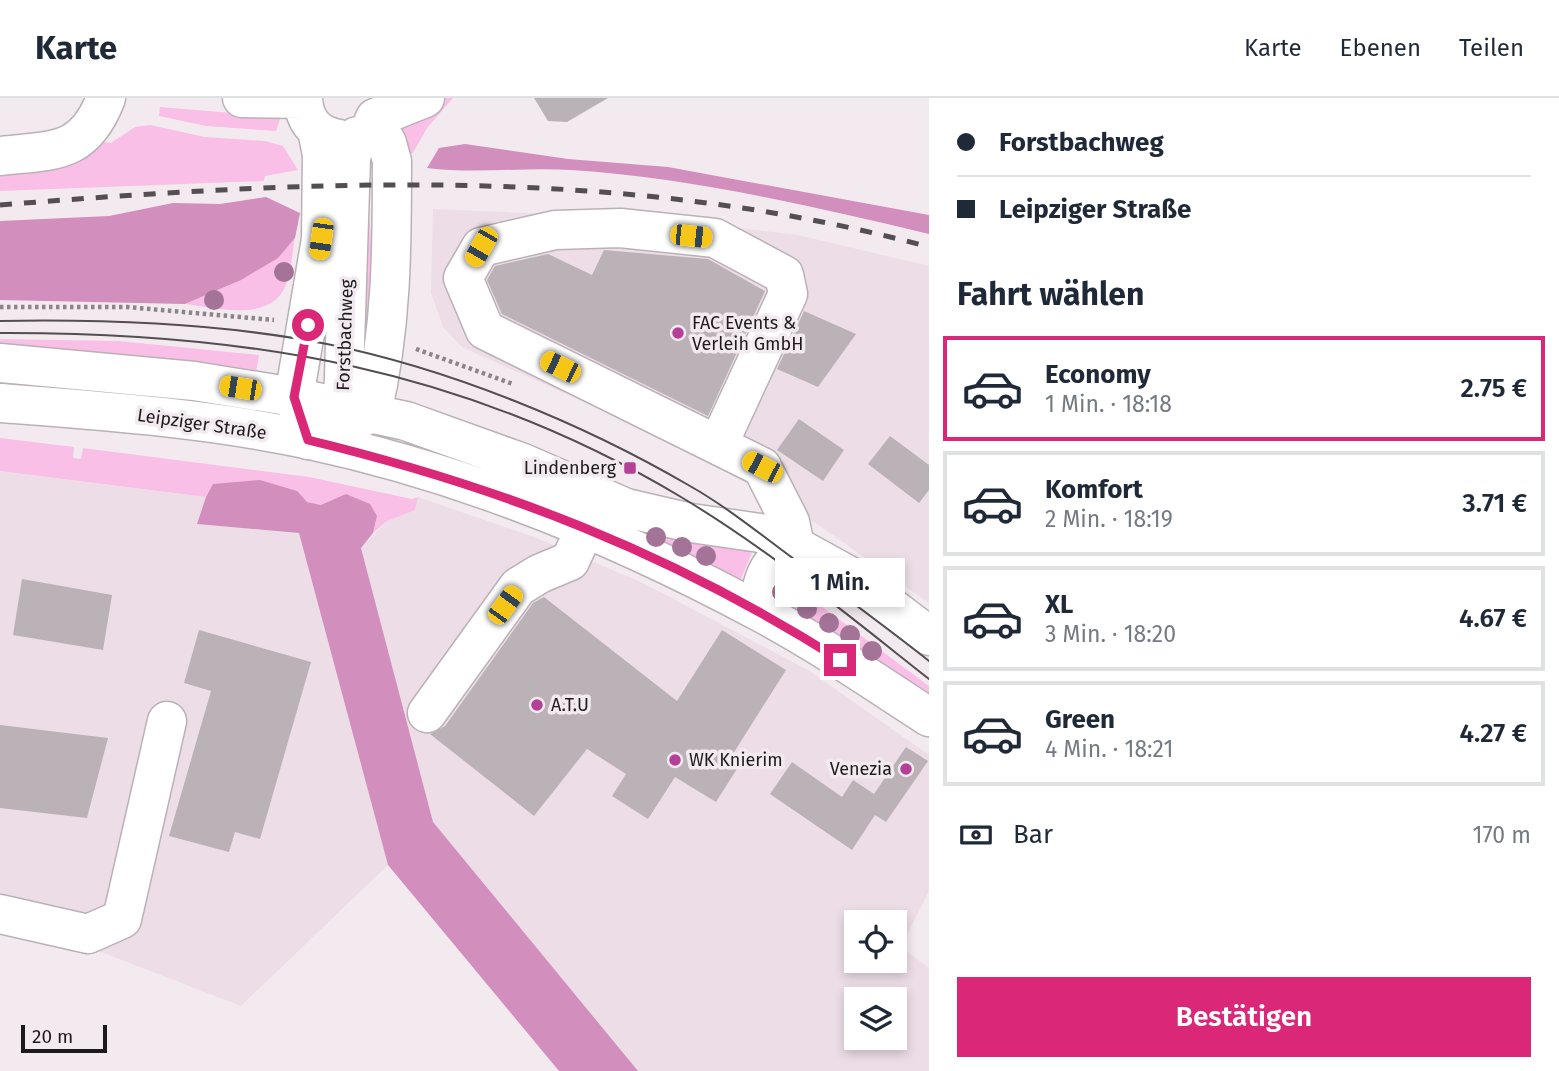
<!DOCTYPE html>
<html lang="de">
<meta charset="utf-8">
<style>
body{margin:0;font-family:"Fira Sans",sans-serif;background:#f2f2f3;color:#1f2937;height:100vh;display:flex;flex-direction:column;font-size:26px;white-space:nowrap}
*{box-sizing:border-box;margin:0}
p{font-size:23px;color:#747a83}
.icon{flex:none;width:38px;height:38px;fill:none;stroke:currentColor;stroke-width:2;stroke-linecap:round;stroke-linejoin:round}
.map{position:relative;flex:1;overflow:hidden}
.side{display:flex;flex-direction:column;background:#fff;width:630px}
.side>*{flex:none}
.banner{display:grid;align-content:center;height:154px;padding:0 28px;background:#fff}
.fabs{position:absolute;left:844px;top:812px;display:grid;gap:14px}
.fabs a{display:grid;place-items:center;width:63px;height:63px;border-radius:0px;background:#fff;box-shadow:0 4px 10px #0003;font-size:35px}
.scale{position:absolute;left:21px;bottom:18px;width:86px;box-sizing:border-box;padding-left:7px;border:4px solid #1d1a1c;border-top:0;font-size:19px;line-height:24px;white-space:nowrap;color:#1d1a1c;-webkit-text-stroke:5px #f3eaf0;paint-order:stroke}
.end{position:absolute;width:32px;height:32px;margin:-16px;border:9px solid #db2777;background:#fff;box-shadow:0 0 0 4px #fff}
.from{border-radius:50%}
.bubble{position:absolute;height:49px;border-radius:0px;background:#fff;box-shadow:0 4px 10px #0003;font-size:23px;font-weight:600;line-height:49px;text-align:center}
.car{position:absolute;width:21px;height:42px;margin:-21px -10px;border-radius:9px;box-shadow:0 0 5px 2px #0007;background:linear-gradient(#f5c518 24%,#345 0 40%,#f5c518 0 76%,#345 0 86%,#f5c518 0)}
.banner b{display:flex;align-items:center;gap:24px;height:66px;font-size:26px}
.banner b+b{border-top:2px solid #e0e1e3}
.banner i{width:18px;height:18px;background:#1f2937}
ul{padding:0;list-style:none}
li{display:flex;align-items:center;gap:21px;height:105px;margin:0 14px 10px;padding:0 14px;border:4px solid #e0e1e3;border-radius:0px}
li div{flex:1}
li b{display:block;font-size:26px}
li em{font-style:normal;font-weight:600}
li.on{border-color:#db2777}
li>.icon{width:63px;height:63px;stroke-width:1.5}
h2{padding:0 28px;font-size:32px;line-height:84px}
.pay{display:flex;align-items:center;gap:18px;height:77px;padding:0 28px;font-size:26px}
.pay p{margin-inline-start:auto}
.action{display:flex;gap:14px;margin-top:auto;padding:14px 28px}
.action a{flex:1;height:80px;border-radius:0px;background:#db2777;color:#fff;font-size:28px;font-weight:600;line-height:80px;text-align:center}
header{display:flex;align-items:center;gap:42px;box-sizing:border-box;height:98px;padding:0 35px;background:#fff;border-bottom:2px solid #e0e1e3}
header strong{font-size:33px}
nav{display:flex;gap:38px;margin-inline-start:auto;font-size:24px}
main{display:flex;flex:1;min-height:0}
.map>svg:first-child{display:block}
</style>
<header>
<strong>Karte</strong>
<nav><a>Karte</a><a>Ebenen</a><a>Teilen</a></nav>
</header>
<main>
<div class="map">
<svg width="929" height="973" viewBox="0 0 929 973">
<rect width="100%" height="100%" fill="#f3eaf0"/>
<path fill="#eddde7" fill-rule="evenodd" d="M433,111l233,10 132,16 131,31v337l-112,-79 -142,-81 -213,-96 -19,-20 -12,-34z
M0,373l206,26 -9,27 102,9 89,332 -147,141 -241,-93z
M418,399l116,40 107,45 167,88 121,85v136l-28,56 28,21v103h-291l-205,-249 -72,-274 26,-27 27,-11zM856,824h38v39h-38zM856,901h38v39h-38z"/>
<path fill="#fabfe7" d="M445,0h8l-26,30 -14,25h-8l-7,-29z
M160,9l109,9 11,3 -4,12 -70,-5 -47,-10z
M150,27l55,12 60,4 18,5 15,24 -33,6 -1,5 -264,10v-19l79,-13 25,-17 7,1 24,-16z
M362,100l8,26 5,105 -20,-4z
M295,140c-3,15 -4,40 -12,53 -19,31 -70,16 -98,13 41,-18 81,-31 110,-66z
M0,241l119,2 140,14 -4,23 -255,-25z
M0,340l74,9 -1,11 8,1 2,-11 226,29 103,22 6,-2 -3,13 -28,11 -14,12 4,-17 -163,-32 -8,13 -206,-26z
M406,344l346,111 -13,30 -336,-129z
M778,476l151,112v6l-151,-88z"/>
<path fill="#d28ebd" d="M465,46l103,15 100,8 261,48v19c-118,-28 -236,-56 -358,-64 -48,-3 -96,4 -144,-2l12,-20z
M266,99l34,16 -5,25 -17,20 -37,22 -56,24 -185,-4v-79l109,-5 64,-13 47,1z
M260,382l37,11 10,11 14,3 25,-11 24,10 7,12 -4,17 -12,15 72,274 205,249h-79l-171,-206 -89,-332 -102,-9 9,-27 7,-13z"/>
<path fill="#bab2b7" d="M534,0h74l-41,24 -19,-1z
M604,152l104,9 57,32 -57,125 -206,-102 -15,-34 8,-14 53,-12 44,21z
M804,213l52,23 -38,53 -41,-18z
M799,321l45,31 -21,31 -46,-31z
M890,338l39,29v25l-10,13 -51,-39z
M22,481l90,16 -9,55 -90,-15z
M544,499l133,104 45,-71 64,40 -55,87 9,7 -24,38 -41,-25 -27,42 -36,-23 14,-22 -39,-25 -53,67 -104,-82 15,-8 88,-123z
M199,532l112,32 -51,177 -25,-7 -6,20 -60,-16 42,-145 -27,-8z
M0,627l108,13 -21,80 -87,-10z
M906,649l22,14 -42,61 -11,-7 -23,35 -82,-56 22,-32 50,35 11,-17 21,14z"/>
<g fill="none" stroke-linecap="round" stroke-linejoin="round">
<g stroke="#bab1b7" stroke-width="41">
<path id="minor" d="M242,0l61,1
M303,0c1,23 13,37 36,41
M375,20l50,-20
M317,32l5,25 -1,84 -27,158 14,43 35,-33 8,-249 6,-22
M0,58c54,-6 84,-1 106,-58
M341,324l9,1 22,-10c20,-86 20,-165 20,-252l-5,-18 -13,-23
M718,347l70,-151 -4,-19 -69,-37 -95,-10 -65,2 -74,17 -18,31 22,52 277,137 28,55 5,24
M427,615l91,-126 21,-13 31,-13 16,-34
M0,816l88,20 34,-15 45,-198"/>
</g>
<g stroke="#bab1b7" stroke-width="41">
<path id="major" d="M0,265l194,18 100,16 112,24 117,42 103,45 65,15 69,10 35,13 58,32 76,58
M0,305c103,8 208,15 310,37 158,34 306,95 448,171 59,31 115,70 171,106
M760,514c-1,-29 7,-52 35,-66"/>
</g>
<path stroke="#8b8589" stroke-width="4.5" stroke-dasharray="3.5 3.5" stroke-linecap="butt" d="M0,209h127l147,13
M416,251l97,35"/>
<use href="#minor" stroke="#fff" stroke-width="38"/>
<use href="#major" stroke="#fff" stroke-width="38"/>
<path stroke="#524e51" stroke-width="2" d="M0,223c108,-2 220,2 327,23 123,25 255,79 363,142 37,21 70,48 104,73 45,34 91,67 135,102
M0,235c248,-1 465,35 681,164 87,52 168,119 248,182"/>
<path stroke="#524e51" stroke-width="5" stroke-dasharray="12 12" stroke-linecap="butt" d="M0,107c312,-25 623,-41 929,42"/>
</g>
<g fill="#a37398">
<circle cx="284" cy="174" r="10"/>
<circle cx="214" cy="202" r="10"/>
<circle cx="656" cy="439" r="10"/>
<circle cx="682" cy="449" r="10"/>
<circle cx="706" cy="458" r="10"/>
<circle cx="782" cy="494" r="10"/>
<circle cx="807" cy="511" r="10"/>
<circle cx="829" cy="525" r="10"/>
<circle cx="850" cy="537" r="10"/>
<circle cx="872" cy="553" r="10"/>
</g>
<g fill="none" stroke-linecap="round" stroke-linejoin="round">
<path stroke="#db2777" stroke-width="9" d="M308,227l-14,72 14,43c194,47 363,113 532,220"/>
</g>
<g fill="#b54098" stroke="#f3eaf0" stroke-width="2.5">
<circle cx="678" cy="235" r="7"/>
<rect x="623" y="363" width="14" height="14" rx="3.5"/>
<circle cx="537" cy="607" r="7"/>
<circle cx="675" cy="662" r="7"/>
<circle cx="906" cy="671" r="7"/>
</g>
<g text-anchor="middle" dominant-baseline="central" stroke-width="7" stroke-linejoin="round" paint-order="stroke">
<g font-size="18" fill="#1d1a1c" stroke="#f3eaf0" text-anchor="start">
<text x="692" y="225">FAC Events &amp;<tspan x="692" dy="21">Verleih GmbH</tspan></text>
<text x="616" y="370" text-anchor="end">Lindenberg</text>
<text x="551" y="607">A.T.U</text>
<text x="689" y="662">WK Knierim</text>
<text x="892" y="671" text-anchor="end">Venezia</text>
</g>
<g font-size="18" fill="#1d1a1c" stroke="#f3eaf0">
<text transform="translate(345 237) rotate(-88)">Forstbachweg</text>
<text transform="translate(202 326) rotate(8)">Leipziger Straße</text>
</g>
</g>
</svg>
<div class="fabs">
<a><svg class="icon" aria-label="locate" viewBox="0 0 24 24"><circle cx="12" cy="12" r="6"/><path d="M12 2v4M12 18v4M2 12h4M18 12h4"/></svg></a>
<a><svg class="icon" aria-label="layers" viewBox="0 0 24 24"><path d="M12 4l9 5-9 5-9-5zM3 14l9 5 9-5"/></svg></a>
</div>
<div class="scale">20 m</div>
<i class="end from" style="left:308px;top:227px"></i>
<i class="end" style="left:840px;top:562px"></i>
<div class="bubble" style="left:775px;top:460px;width:130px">1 Min.</div>
<i class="car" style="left:691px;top:138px;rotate:96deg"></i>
<i class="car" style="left:321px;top:141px;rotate:188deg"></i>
<i class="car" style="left:481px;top:149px;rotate:210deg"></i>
<i class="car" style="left:560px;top:269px;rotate:296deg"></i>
<i class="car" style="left:240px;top:290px;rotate:279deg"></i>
<i class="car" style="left:762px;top:369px;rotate:297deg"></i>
<i class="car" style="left:505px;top:507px;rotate:36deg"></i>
</div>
<section class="side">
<div class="banner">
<b><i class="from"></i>Forstbachweg</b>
<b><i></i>Leipziger Straße</b>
</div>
<h2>Fahrt wählen</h2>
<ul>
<li class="on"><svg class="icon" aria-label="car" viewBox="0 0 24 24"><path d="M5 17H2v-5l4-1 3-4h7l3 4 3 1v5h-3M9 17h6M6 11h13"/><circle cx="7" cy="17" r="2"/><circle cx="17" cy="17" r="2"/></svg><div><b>Economy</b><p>1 Min. · 18:18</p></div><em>2.75 €</em></li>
<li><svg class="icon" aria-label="car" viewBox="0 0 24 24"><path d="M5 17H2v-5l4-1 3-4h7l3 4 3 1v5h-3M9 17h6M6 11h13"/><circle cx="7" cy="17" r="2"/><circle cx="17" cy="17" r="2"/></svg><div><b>Komfort</b><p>2 Min. · 18:19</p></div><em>3.71 €</em></li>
<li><svg class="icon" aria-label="car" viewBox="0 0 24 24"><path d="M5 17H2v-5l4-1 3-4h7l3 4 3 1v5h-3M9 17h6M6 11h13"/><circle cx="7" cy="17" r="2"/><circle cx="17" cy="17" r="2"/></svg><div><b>XL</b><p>3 Min. · 18:20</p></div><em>4.67 €</em></li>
<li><svg class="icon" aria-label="car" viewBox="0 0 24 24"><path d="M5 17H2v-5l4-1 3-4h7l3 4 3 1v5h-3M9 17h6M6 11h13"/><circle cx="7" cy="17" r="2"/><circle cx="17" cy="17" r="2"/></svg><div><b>Green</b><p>4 Min. · 18:21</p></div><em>4.27 €</em></li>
</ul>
<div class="pay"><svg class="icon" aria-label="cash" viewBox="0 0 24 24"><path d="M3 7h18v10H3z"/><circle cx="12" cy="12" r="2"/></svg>Bar<p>170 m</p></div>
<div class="action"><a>Bestätigen</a></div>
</section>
</main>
